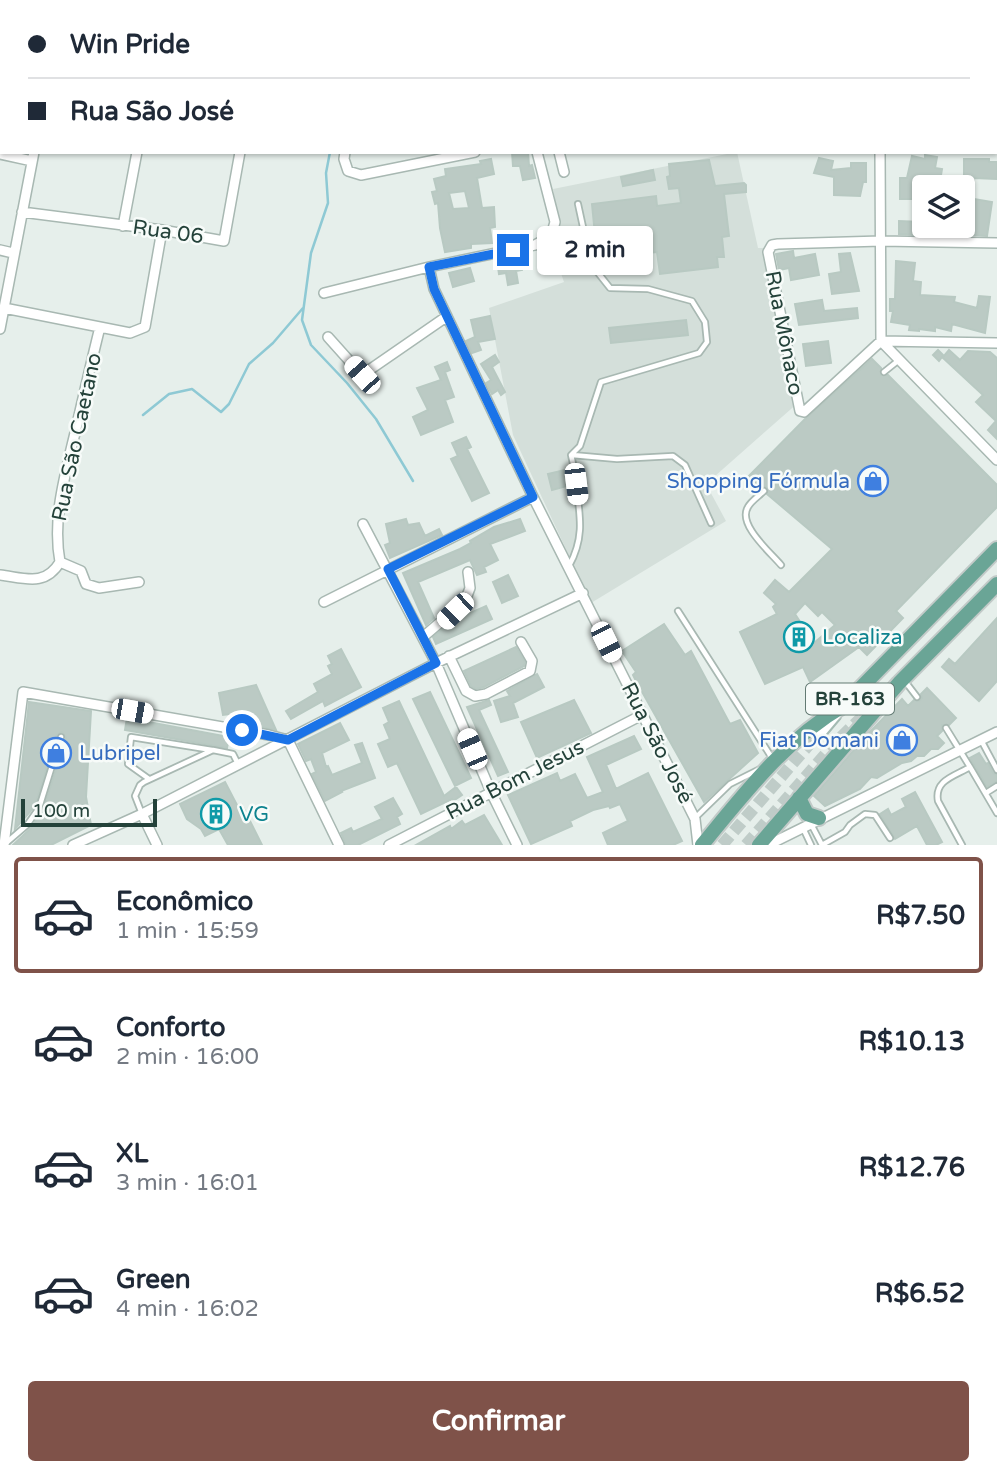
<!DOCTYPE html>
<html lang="pt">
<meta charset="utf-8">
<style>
body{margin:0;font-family:"Varela Round",sans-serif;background:#f6f6f7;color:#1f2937;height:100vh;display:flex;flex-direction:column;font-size:26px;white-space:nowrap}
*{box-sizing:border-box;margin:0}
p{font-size:23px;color:#747a83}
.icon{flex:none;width:38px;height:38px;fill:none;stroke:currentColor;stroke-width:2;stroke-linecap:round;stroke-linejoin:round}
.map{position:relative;height:845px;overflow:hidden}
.panel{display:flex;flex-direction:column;background:#fff;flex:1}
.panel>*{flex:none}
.top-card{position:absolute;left:0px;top:0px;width:998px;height:154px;box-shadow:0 2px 5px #0004;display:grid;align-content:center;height:154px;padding:0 28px;background:#fff}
.tools{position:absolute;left:912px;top:175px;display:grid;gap:14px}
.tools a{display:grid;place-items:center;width:63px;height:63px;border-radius:7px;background:#fff;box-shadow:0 2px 5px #0004;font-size:35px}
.scale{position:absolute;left:21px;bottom:18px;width:136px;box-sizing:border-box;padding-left:7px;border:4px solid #24423a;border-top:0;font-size:19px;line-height:24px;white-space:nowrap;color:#24423a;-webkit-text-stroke:5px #f7fbf9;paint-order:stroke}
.end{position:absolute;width:32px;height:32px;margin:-16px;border:9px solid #1a73e8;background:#fff;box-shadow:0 0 0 4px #fff}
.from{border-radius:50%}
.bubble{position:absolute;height:49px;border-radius:7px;background:#fff;box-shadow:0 2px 5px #0004;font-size:23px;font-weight:700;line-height:49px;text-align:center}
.car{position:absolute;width:21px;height:42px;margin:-21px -10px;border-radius:9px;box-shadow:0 0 5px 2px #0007;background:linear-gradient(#fff 24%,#345 0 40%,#fff 0 76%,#345 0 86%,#fff 0)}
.top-card b{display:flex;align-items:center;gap:24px;height:66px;font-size:26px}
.top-card b+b{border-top:2px solid #e0e1e3}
.top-card i{width:18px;height:18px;background:#1f2937}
ul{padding:12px 0 0;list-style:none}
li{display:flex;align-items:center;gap:21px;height:116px;margin:0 14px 10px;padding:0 14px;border:4px solid transparent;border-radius:7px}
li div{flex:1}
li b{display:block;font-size:26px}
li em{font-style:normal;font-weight:700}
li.on{border-color:#7f5249}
li>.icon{width:63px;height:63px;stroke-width:1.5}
.primary-button{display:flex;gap:14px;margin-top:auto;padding:14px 28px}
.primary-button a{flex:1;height:80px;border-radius:7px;background:#7f5249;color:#fff;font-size:28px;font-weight:700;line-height:80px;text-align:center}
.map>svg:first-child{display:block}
</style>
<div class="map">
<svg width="997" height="845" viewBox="0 0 997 845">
<rect width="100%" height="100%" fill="#e6efeb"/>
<path fill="#d4dfda" d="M737,152l21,96h13l28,154 -93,82 20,37 -135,82 -78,-168 -24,-127 75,-26 -8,-23 7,-18 -10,-52z"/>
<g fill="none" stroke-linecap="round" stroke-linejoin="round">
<path stroke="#8ec9d4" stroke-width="2.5" d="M334,2l1,-2
M330,152l-4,21 2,30 -17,50 -9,67 9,25 36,38 29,36 37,62
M143,415l26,-21 23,-5 29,23 8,-8 20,-40 24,-21 30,-35"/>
</g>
<path fill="#bbcac4" stroke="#b8c9c2" stroke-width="2" fill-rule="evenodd" d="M512,152h16l1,14 3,-1 3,13 -12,2 -3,-14h-7z
M925,155l12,2 -2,11 7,1 -3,18h-15l-1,19 -7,-1 1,-6h-17v-21h7l5,-22 13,3z
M819,158l14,3 -2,9 20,-2v-5h15v19h-3l-3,14 -26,-1v-18l-20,-4z
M491,159l3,15 -17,4 5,30 12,-1 1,20 -5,1 2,15 -21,1v4l-26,4 -5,-24 -2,-25 -3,1 -3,-12 5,-1 -3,-12 12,-3 -1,-7 36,-5 -1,-3zM465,191l4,17 -16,1 -4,-16z
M964,159h25v3h8v17l-23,-1v4h-10z
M709,160l6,26 29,-3 2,2v7l-22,2 5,42 -7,1 2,20h-7l1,10 -58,7 -3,-22 -49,5 2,16 -5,1 -7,-9 -6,-61 64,-8 1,10 24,-3 -2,-15 -10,1 -2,-12 3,-1 -1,-12z
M653,170l2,10 -32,6 -2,-9z
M974,199l18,3 -5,34 -66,-4v3l-22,-1v-13l23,1 -1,4h41v-16l11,1z
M793,251l1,7 21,-4 4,21 -28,5 -2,-12 -10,2 -3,-16z
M850,253l9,38 -27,3 -3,-20 12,-2 -2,-18z
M517,256h4l1,14 -6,1 2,12 -10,2 -2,-12 -7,1 -2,-14z
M896,261l19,2 -2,18 8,1 -1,13 35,2 -1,5 23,6 2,-12 11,1 -5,36 -33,-9 -1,7 -16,-4v4l-16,-2v2l-10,-1 1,-5 -19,-3 2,-11h-3v-12h5z
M470,268l4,13 -21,6 -4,-14z
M822,300l2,11 33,-3 1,10 -59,7 -4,-21z
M490,316l5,23 -17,3 3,8 -9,3 -6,-12 9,-4 -4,-17z
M686,320l2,15 -77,8 -2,-15z
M828,341l3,22 -25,3 -3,-22z
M938,350l6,6 5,-6 11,10 8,-9 22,1 7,6v81l-9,-9 8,-9 -20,-19 7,-7 -41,-38 -3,4 -6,-6z
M495,355l4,7 -7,5 13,25 -4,3 -3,-5 -6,4 -6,-11 5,-3 -10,-16z
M872,359l9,9v7h7l109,110v22l-101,104 7,7 -36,37 -8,-8 -49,35 -7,-15 -38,17 -25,-52 37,-18 -4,-7 3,-3 -12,-11 11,-13 14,12 43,-43 -65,-55v-7l-7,1 -13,-10 58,-59zM805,603l13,13 4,-4 13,13 -21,18 -19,-29z
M447,362l3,8 -5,2 9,25 -9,3 8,22 -32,13 -8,-18 15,-7 -11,-22 24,-8 -6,-13z
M466,437l5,10 -4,2 22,44 -17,8 -21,-42 7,-3 -6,-13z
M579,466h2l4,16 -4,1 -6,-4 -4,6 -19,5 -4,-16 21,-5 7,3z
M406,519l2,6 11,-2 6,13 14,-7 3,6 -52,23 -5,-13 5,-2 -4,-19z
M520,519l5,12 -35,13 8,16 -14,7 2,5 -9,3 -7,-15 -52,22 16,36 -8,7 -23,-52 57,-24 11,-6 -1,-2 24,-14z
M508,575l10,21 -16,7 -9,-21z
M486,606l6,13 -56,25 -3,-7 19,-16z
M997,618v63l-18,20 -37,-34 7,-8 6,5z
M664,624l21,31 6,-4 39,73 10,-4 18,33 -54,49 -68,-121 -3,-6 3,-3 -14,-21z
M516,647l9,15 -1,4 -40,21 -8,2 -5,-3 -7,-15z
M341,649l20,38 -36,19 -2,-5 -32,18 -5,-8 32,-19 -4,-8 18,-10 -4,-8 4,-2 -4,-8z
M537,674l7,13 -31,16 5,14 -17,5 -7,-21 16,-5 -3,-5z
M256,685l20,45 -37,-7v-10l-16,2 -4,-22z
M927,688l29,30 -7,7h-7v6l-5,5 7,7 -6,6h-7l-7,7h-7l-6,5 -9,2 -25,15 -6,-1 -11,12 -35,17 -11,-10 53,-61 35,-36 6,7 6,-6 5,1 3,-3 -1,-4z
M430,692l41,86 -16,8 -42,-87z
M489,700l2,5 -12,5 29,62 -10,4 -31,-69z
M574,700l17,33 -54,25 -16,-36z
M399,701l45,95 12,-9 6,8 -9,6 -1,-2 -31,15 -24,-51 -9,4 -10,-23 12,-5 -6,-14 5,-3 -6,-14z
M29,702l62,9 -5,86 5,28 -40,20h-38l18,-17 12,-18 23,-72 -4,-6 -5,3 -22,71 -20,23z
M127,718l102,19 -2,11 -102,-18z
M340,723l9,17 -27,13 4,14 2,-1 4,9 30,-12 -7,-18 7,-2 13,35 -34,13 1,1 -17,9 -13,-27 4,-2 -5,-13 -5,2 -8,-17z
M634,736l7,13 -35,16 10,24 32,-16 34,68 -9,4h-65l-5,-12 25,-12 -8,-17 -10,4 -1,-2 -16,4 -23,11 2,5 -41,18 -23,-49 49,-22 3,8 15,-7 12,24 16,-6 -16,-35z
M979,753l7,11 2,-1 5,10 4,2v6l-10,6 -17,-29z
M225,782l13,25 4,-2 20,40h-34l-9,-16 -14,7 -4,-7 -14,-10 -7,-15z
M915,792l27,50 -6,3h-9l-10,-19 -22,13 -15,-25 8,-5 3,6 15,-8 -4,-8z
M393,798l9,16 -5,3 3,7 -42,21h-12l-5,-12 10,-5 2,4 29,-13 -7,-12z
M484,815l18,30h-86l34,-19 1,3 11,-8 3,4z"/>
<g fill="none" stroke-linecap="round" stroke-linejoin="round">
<path stroke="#bfccc8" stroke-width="12" stroke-dasharray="12 6" stroke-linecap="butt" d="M722,845l97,-112
M746,845l91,-104 24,-23"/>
<g stroke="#a8b8b2" stroke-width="8">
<path id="lane" d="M884,372l15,-12
M572,455l45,4 56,-3 12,9 26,58
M574,468l-3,-13 9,-9 21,-64 98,-29 8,-11 -2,-20 -13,-21 -44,-12 -38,-1 -19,-24 -13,-60
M764,491c-5,5 -13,10 -16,16 -11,17 22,45 33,58
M569,566c16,-29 11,-50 7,-82
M678,611l94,147
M904,680l13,17
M946,728l24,39
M981,740l16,30
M149,779l-21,-15 3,-27 81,13
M986,793l11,-7
M142,814l-7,-18 5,-11 4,-3 69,-32 20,4 5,10
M695,818l35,-34 30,-15
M811,824l11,21
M803,828l8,17
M5,844l22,-19 12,-17 22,-71
M822,845l23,-13 5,-7 15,-11 10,1 15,23
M962,845l-24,-44c-4,-21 17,-25 32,-34l27,46"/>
</g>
<g stroke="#a8b8b2" stroke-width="12">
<path id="street" d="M501,0v2
M666,0v2
M717,0v2
M881,0v2
M61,2v-2
M165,2v-2
M261,2v-2
M366,2v-2
M531,2l10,-2
M996,47h1
M0,56h2
M996,144h1
M345,152l-1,7 4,12 13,4 114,-23
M537,152l18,70 -4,14 -16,9 -106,22 5,22 99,208 162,322 3,26
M559,152l5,20
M880,152l1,189 116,119
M0,154l32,7
M22,212l140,18 62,11 16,-89
M123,226l14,-74
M997,243l-116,-2 -103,3 -6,1 -4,7 32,159 4,1 77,-71 116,2
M0,250l13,3
M324,293l105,-26
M4,308l126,25 15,-6 17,-97
M0,329l34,-177
M328,337l34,38 84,-58
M363,524l73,139 55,129 26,53
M60,562l21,9 5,13 13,4 40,-6
M0,575c25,3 45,12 60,-13 -8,-43 5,-87 15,-129 8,-35 16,-70 25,-106
M324,602l209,-105
M423,637l42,-36 5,-13 -2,-16
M449,656l17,35 9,5 11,-2 44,-23 2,-10 -11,-19
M142,814l15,31
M4,845l19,-153 246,43 19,5 51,105
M73,845l69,-31 294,-151 147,-70
M389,845l253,-130
M768,845l229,-113"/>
</g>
<g stroke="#a4bbb3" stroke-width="16">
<path id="secondary" d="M819,733l16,-19"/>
</g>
<g stroke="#c2cac8" stroke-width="18">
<path id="primary" d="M799,798l8,16 12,4
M702,845c42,-51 83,-105 141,-139l154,-157
M759,845l140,-162 98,-99"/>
</g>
<use href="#lane" stroke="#fff" stroke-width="4.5"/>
<use href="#street" stroke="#fff" stroke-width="9"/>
<use href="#secondary" stroke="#fff" stroke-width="12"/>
<use href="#primary" stroke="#6aa596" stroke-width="14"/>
</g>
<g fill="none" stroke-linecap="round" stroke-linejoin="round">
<path stroke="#1a73e8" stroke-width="9" d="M242,730l46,10 148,-77 -48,-94 145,-72 -99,-208 -5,-22 84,-17"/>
</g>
<defs>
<g id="shop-ring" transform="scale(1.575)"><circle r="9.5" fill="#f7fbf9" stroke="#3f7fe0" stroke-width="1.5"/><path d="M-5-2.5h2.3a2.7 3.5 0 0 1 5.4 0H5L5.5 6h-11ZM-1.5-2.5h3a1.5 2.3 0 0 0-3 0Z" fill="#3f7fe0"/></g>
<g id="building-ring" transform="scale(1.575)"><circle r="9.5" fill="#f7fbf9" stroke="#0f9aa8" stroke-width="1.5"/><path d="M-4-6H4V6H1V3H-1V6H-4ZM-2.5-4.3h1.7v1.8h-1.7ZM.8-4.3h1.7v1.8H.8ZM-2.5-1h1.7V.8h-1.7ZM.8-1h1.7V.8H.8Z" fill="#0f9aa8"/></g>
</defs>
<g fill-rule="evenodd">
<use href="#shop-ring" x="873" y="481"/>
<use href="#building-ring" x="799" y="637"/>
<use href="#shop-ring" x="902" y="740"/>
<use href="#shop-ring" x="56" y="753"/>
<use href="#building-ring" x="216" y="814"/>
</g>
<g text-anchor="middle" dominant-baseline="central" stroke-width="5" stroke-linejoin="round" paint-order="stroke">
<rect fill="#f7fbf9" stroke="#637a73" stroke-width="2" x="806" y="683.5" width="88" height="31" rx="5"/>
<g font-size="19" font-weight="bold" fill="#24423a">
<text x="850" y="699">BR-163</text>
</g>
<g font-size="21" fill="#24423a" stroke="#f7fbf9">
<text transform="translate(168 232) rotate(8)">Rua 06</text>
<text transform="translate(784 333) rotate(79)">Rua Mônaco</text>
<text transform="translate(77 437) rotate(-78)">Rua São Caetano</text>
<text transform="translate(657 743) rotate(63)">Rua São José</text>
<text transform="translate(515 780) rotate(-27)">Rua Bom Jesus</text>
</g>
<g font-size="21" fill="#366cbe" stroke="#f7fbf9" text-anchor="end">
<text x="850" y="481">Shopping Fórmula</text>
<text x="879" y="740">Fiat Domani</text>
<text x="79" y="753" text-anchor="start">Lubripel</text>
</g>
<g font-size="21" fill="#0d838f" stroke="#f7fbf9" text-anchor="start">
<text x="822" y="637">Localiza</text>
<text x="239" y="814">VG</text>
</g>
</g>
</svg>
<div class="tools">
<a><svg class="icon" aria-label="layers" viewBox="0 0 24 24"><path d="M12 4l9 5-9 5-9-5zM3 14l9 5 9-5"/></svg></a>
</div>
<div class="scale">100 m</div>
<i class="end from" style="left:242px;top:730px"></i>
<i class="end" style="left:513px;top:250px"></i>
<div class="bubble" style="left:537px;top:226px;width:116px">2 min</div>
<i class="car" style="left:362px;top:375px;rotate:318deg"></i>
<i class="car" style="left:576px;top:484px;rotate:173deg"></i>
<i class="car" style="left:455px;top:611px;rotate:226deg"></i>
<i class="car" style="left:606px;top:642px;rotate:154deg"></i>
<i class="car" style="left:132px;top:711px;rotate:100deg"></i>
<i class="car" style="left:472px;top:749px;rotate:337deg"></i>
<div class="top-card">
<b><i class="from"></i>Win Pride</b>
<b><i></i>Rua São José</b>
</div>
</div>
<section class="panel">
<ul>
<li class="on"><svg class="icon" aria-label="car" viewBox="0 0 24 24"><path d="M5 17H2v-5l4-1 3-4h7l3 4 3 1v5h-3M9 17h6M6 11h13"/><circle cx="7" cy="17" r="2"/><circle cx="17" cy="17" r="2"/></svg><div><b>Econômico</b><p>1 min · 15:59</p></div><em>R$7.50</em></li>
<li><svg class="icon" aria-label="car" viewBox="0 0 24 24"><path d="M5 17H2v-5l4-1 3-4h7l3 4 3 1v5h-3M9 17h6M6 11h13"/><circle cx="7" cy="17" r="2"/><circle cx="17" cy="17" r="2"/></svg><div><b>Conforto</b><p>2 min · 16:00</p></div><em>R$10.13</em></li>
<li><svg class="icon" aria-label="car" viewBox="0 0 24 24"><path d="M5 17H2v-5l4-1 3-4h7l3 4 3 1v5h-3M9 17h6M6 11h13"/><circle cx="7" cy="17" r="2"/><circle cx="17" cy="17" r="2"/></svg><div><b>XL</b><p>3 min · 16:01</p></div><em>R$12.76</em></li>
<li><svg class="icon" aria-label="car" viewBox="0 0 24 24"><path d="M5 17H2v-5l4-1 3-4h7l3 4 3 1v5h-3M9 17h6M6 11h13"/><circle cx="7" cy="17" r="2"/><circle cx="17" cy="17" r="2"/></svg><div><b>Green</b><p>4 min · 16:02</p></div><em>R$6.52</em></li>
</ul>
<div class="primary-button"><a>Confirmar</a></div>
</section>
